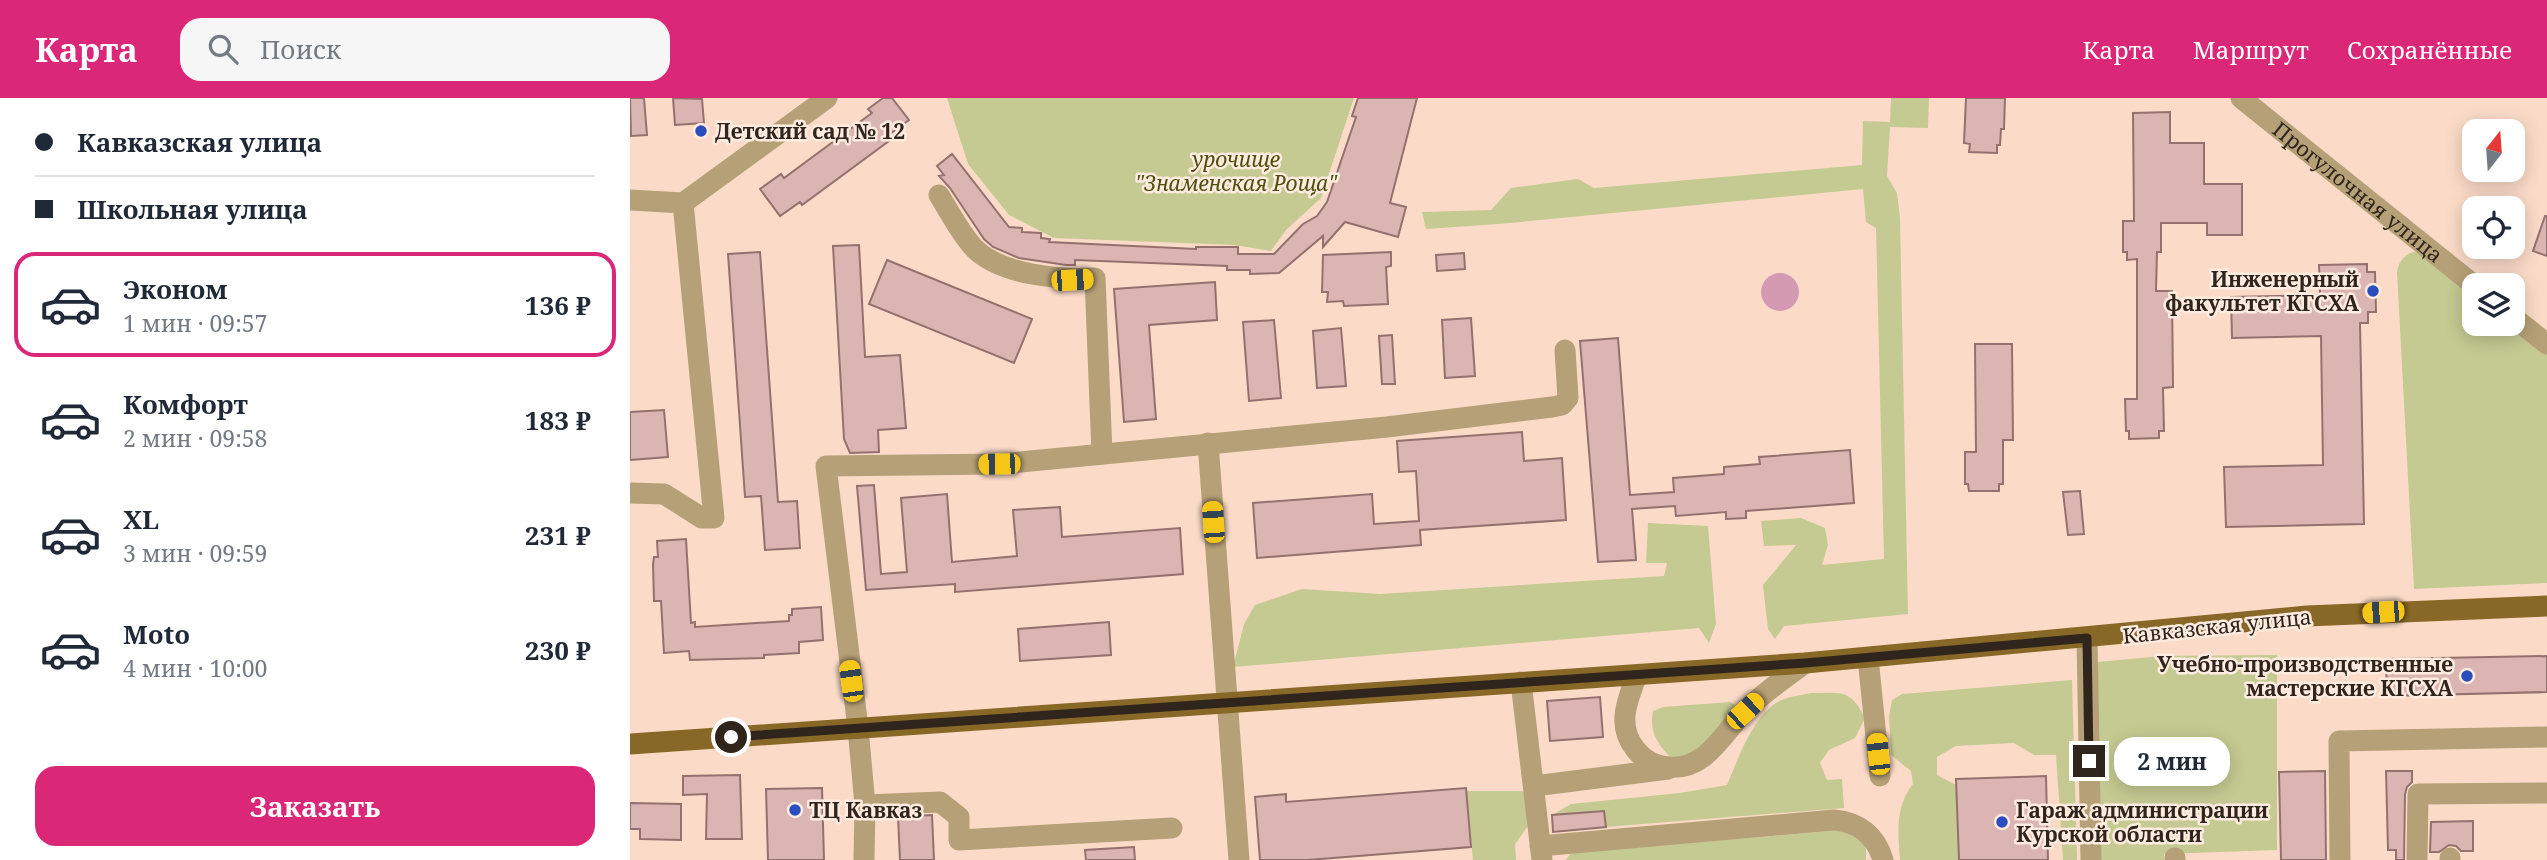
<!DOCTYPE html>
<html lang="ru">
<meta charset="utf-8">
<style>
body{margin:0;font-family:"Noto Serif",serif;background:#f6f6f7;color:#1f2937;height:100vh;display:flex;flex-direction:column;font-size:26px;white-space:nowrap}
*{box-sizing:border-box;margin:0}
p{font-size:23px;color:#747a83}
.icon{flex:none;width:38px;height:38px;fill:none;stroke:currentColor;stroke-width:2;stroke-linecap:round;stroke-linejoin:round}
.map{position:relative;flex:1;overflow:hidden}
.sheet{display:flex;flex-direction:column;background:#fff;width:630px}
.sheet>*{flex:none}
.hud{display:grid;align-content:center;height:154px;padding:0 35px;background:#fff}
.needle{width:46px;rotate:17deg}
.buttons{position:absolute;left:1832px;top:21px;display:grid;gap:14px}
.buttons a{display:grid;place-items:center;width:63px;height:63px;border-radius:14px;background:#fff;box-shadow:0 4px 18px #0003;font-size:35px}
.end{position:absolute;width:32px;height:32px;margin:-16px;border:9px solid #30251d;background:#fff;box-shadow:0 0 0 4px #fff}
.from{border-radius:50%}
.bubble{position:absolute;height:49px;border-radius:21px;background:#fff;box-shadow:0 4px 18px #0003;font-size:23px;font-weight:700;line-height:49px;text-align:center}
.car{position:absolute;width:21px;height:42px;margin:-21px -10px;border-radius:9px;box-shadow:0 0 5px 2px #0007;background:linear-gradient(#f5c518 24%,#345 0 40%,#f5c518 0 76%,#345 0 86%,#f5c518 0)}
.hud b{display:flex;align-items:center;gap:24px;height:66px;font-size:26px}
.hud b+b{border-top:2px solid #e0e1e3}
.hud i{width:18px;height:18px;background:#1f2937}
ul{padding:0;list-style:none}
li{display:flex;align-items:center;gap:21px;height:105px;margin:0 14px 10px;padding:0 21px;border:4px solid transparent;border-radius:21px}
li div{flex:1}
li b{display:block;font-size:26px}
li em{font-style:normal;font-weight:700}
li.selected{border-color:#db2777}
li>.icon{width:63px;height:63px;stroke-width:1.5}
.button{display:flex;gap:14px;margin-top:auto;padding:14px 35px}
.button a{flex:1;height:80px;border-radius:21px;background:#db2777;color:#fff;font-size:28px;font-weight:700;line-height:80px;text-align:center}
header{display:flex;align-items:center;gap:42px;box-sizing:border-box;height:98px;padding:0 35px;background:#db2777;color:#fff}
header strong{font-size:33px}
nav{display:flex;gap:38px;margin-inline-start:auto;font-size:24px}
.search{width:490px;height:63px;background:#f6f6f7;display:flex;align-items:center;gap:18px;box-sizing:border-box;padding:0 24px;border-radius:21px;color:#747a83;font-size:26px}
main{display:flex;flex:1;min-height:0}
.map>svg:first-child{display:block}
</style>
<header>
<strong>Карта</strong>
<div class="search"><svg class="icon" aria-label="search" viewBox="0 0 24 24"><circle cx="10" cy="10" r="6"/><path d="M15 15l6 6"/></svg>Поиск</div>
<nav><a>Карта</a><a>Маршрут</a><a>Сохранённые</a></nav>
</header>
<main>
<section class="sheet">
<div class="hud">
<b><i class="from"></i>Кавказская улица</b>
<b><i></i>Школьная улица</b>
</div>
<ul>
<li class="selected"><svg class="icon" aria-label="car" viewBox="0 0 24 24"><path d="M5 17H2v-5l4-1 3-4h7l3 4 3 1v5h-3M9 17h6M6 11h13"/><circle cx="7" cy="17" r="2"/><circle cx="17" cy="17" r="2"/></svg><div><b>Эконом</b><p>1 мин · 09:57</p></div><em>136 ₽</em></li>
<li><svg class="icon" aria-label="car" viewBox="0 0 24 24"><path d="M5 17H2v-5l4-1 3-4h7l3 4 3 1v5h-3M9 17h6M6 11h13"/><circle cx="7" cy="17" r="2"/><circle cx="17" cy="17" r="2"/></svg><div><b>Комфорт</b><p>2 мин · 09:58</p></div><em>183 ₽</em></li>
<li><svg class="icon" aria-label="car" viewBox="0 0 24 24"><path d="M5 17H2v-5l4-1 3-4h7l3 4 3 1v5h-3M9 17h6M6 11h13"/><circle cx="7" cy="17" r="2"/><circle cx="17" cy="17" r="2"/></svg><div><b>XL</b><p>3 мин · 09:59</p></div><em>231 ₽</em></li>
<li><svg class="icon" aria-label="car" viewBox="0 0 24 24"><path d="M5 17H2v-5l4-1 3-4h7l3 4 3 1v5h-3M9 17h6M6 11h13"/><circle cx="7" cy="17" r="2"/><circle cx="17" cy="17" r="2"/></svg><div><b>Moto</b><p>4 мин · 10:00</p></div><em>230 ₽</em></li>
</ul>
<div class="button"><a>Заказать</a></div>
</section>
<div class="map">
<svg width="1917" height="762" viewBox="0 0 1917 762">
<rect width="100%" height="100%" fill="#fbdbc8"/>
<path fill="#c5ca92" d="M317,0h407l-33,100 -35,32 -15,21 -36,-6 -181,-7 -45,-23 -41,-51z
M1261,0h38l-1,30 -38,-1 -3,49 10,17 3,25 8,396 -124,12 -9,13 -7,-10 -5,-44 33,-40 -32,1 -3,-25 40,-3 24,10 3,17 -6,20 62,-6 -8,-331 -10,-6 -3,-33 -364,35 -73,5 -4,-17 69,-2 20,-22 67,-9 16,9 268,-23 1,-44 27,1z
M1790,153l54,40v33h39l34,26v233l-133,6 -17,-317c2,-13 10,-20 23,-21z
M1018,425l60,3 8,98 -7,19 -10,-15 -466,39 11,-43 11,-19 47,-16 78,5 284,-18 3,-13h-21z
M1647,557v195l-113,4v6h-74l-3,-197 74,-7z
M1442,582l5,180h-14l-7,-105h-22l-20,-12 -58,3 -19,11v18l19,10 3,75h-59c-2,-27 -5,-54 13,-76l-2,-13 -20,-16 -2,-39 3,-16 10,-6z
M1181,595c30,0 39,-5 54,25l-10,20 -26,12 -9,13 7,17 15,-1 2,29 -238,19 -2,-16 -52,4 19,-11 109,-11 47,-8c11,-26 28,-76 57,-86 8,-3 18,-4 27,-6z
M1100,604l8,5 -38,47 -29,4c-14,-14 -22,-27 -18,-47l10,-4z
M836,693h58l4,35 -13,18 1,16h-43z
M1213,732l18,8 5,11v11h-300l5,-7z"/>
<path fill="#d49ab1" d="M1131 194a19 19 0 1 1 38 0a19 19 0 1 1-38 0Z"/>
<path fill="#dbb5b2" stroke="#94716e" stroke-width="2" d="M0,0h14l3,37 -16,1z
M43,0l29,1 2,24 -29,2z
M253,0h9l17,22 -19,14 3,4 -91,67 -2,-3 -20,14 -20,-27 21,-15 3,4 88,-65 -4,-4z
M728,0h59l-27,105 16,4 -8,30 -53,-15 -22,25v-11l-44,37 -29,1v-4h-23v-4l-152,-6v5h-9l-47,-7 -26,-11 -9,-8 -34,-51 -11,-12 5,-1 -7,-9 15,-12 57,73 13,1v4l19,1v5l9,1 -1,3 147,7v-2h42v7h36l29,-30 14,-8 10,-14 29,-85 -4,-1z
M1336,0h39l-1,31h-3l-1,16h-3v8l-28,-1 1,-8 -6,-1z
M1540,14v31h34v41h38v51h-35v-12h-46v29h-4l-1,39h16l1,96 -10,1 1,43h-5v7l-30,1v-8h-3l-1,-32h12v-140l-10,1v-8h-4v-31h11l-1,-108z
M1915,118h2v40l-14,-5z
M229,147l6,112 35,-2 6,73 -28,2 1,22 -29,1 -6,-14 -11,-193z
M130,154l18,250 19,-1 3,47 -35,2 -4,-54 -16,1 -17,-243z
M761,154v14l-5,1 2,37 -44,2 -1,-5 -16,1 1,-10h-6l1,-37z
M834,155l1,16 -28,2 -1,-16z
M257,162l145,59 -18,44 -145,-59z
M1737,166v8h8l1,40h-8v11h-8l4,201 -138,3 -2,-60 99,-2 -2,-129 -89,2 -1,-41 89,-2 -1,-30z
M585,184l2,38 -68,5 7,94 -32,3 -10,-133z
M841,220l4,58 -30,2 -3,-58z
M644,222l7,78 -32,3 -6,-79z
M711,230l5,58 -29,2 -4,-57z
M762,237l3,49h-13l-3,-48z
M988,240l12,157 44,-3 -1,-14 51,-4v-7l36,-3 -1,-7 91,-7 4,53 -108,8v7l-20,1v-7l-50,4 -1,-10 -43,3 4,51 -38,2 -18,-221z
M1345,246h37l1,96h-10v44h-4v7h-30l-1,-7h-3v-32h11z
M34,312l4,47 -38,3v-48z
M892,334l2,29 38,-3 4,62 -146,10 1,15 -164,13 -4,-55 119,-9 2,30 45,-3 -3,-50 -17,1 -2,-31z
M244,387l7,89 26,-2 -6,-74 46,-4 5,68 65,-6 -4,-46 47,-3 2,30 118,-9 3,46 -228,18v-8l-89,6 -9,-104z
M1450,393l4,43 -16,1 -5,-43z
M56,441l5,84 4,-1v5l94,-6v-6h3v-6l29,-2 2,33 -24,2v11l-35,2v3l-74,2 -1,-9 -25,2 -3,-52h-7l-1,-37 1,-7h4l-1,-16z
M479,524l2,33 -91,6 -2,-32z
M1917,558v36l-160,4 -1,-37z
M970,599l3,40 -53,4 -3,-40z
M1695,673l1,89h-45l-2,-88z
M1756,673h26v11l-5,5 -2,7 -1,66h-8v-10h-8z
M110,677l2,64h-36l1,-45 -24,1v-19z
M1416,678l2,84h-89l-3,-81z
M192,690l2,72h-56l-2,-71z
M836,690l5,59 -163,13h-48l-5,-63 31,-3v8z
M0,705l51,1v36l-41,-1v-10h-10z
M974,713l2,16 -53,5 -1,-17z
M302,717l2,45h-34l-2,-43z
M1843,723v30h-12l-5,-5 -7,-1 -10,7h-9l1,-30z
M504,749l1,13h-49l-1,-10z"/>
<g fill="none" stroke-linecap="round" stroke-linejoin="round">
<g stroke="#b6a077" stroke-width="21">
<path id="s1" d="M1611,0l233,187"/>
<path d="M309,97c10,16 23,41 36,54 27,26 85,31 120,29l7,176"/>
<path d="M0,102l53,3 31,315h-12l-38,-24 -34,-1"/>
<path d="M53,105l144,-105"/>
<path d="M1883,219l34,27"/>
<path d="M578,345l31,417"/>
<path d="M1457,540l4,222"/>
<path d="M1238,560l12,118"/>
<path d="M1007,577c-10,26 -21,51 -1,75 8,10 20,16 32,17 38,4 55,-34 78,-57 18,-18 39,-32 59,-47"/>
<path d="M891,584l21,178"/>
<path d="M904,688l134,-17"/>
<path d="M235,707l75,-3 19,15v23l213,-12"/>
<path d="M910,748l294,-26c25,2 42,16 49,40"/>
<path d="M1545,760v2"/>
<path d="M234,762l1,-55 -7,-77 -32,-262 173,-2 388,-37 165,-20 10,-2 6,-7 -3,-48"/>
<path d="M1710,762l-1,-119 208,-4"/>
<path d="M1787,762l1,-66 129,-1"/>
<path d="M1820,762v-2"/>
</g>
<path stroke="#886826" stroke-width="21" d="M0,646l1175,-81 502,-47 240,-10"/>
</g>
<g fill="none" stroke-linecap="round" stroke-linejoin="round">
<path stroke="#30251d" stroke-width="9" d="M101,639l1074,-74 282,-25 2,123"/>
</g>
<g fill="#2a4ebd" stroke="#ffebdf" stroke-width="2.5">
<circle cx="71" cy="33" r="7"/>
<circle cx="1743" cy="193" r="7"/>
<circle cx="1837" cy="578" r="7"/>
<circle cx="165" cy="712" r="7"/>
<circle cx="1372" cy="724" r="7"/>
</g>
<g text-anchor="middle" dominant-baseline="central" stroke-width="5" stroke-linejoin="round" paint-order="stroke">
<g font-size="21" font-weight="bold" fill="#30251d" stroke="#ffebdf" text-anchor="start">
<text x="85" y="33">Детский сад № 12</text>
<text x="1729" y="181" text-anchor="end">Инженерный<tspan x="1729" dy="24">факультет КГСХА</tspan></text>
<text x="1823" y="566" text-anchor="end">Учебно-производственные<tspan x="1823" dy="24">мастерские КГСХА</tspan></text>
<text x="179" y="712">ТЦ Кавказ</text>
<text x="1386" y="712">Гараж администрации<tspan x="1386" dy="24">Курской области</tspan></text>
</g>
<g font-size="21" font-style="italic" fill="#4e500f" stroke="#ffebdf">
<text x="606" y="61">урочище<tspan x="606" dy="24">"Знаменская Роща"</tspan></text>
</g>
<g font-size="21" fill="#30251d" stroke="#ffebdf">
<text stroke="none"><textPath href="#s1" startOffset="150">Прогулочная улица</textPath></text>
<text transform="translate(1587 528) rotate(-6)">Кавказская улица</text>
</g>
</g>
</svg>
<div class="buttons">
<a><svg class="needle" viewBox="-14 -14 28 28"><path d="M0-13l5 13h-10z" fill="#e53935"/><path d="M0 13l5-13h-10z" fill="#747a83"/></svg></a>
<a><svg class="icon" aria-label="locate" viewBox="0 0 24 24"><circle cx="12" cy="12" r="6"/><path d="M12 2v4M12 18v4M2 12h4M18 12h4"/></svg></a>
<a><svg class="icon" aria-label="layers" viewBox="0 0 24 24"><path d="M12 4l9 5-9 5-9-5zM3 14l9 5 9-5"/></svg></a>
</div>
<i class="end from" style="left:101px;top:639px"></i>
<i class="end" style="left:1459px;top:663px"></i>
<div class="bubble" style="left:1484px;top:639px;width:116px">2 мин</div>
<i class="car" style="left:442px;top:182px;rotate:87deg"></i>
<i class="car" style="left:369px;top:366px;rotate:269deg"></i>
<i class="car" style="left:583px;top:424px;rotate:356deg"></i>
<i class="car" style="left:1753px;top:514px;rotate:266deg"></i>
<i class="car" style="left:221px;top:583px;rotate:352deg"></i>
<i class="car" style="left:1115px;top:613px;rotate:47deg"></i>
<i class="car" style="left:1248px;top:656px;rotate:354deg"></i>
</div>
</main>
